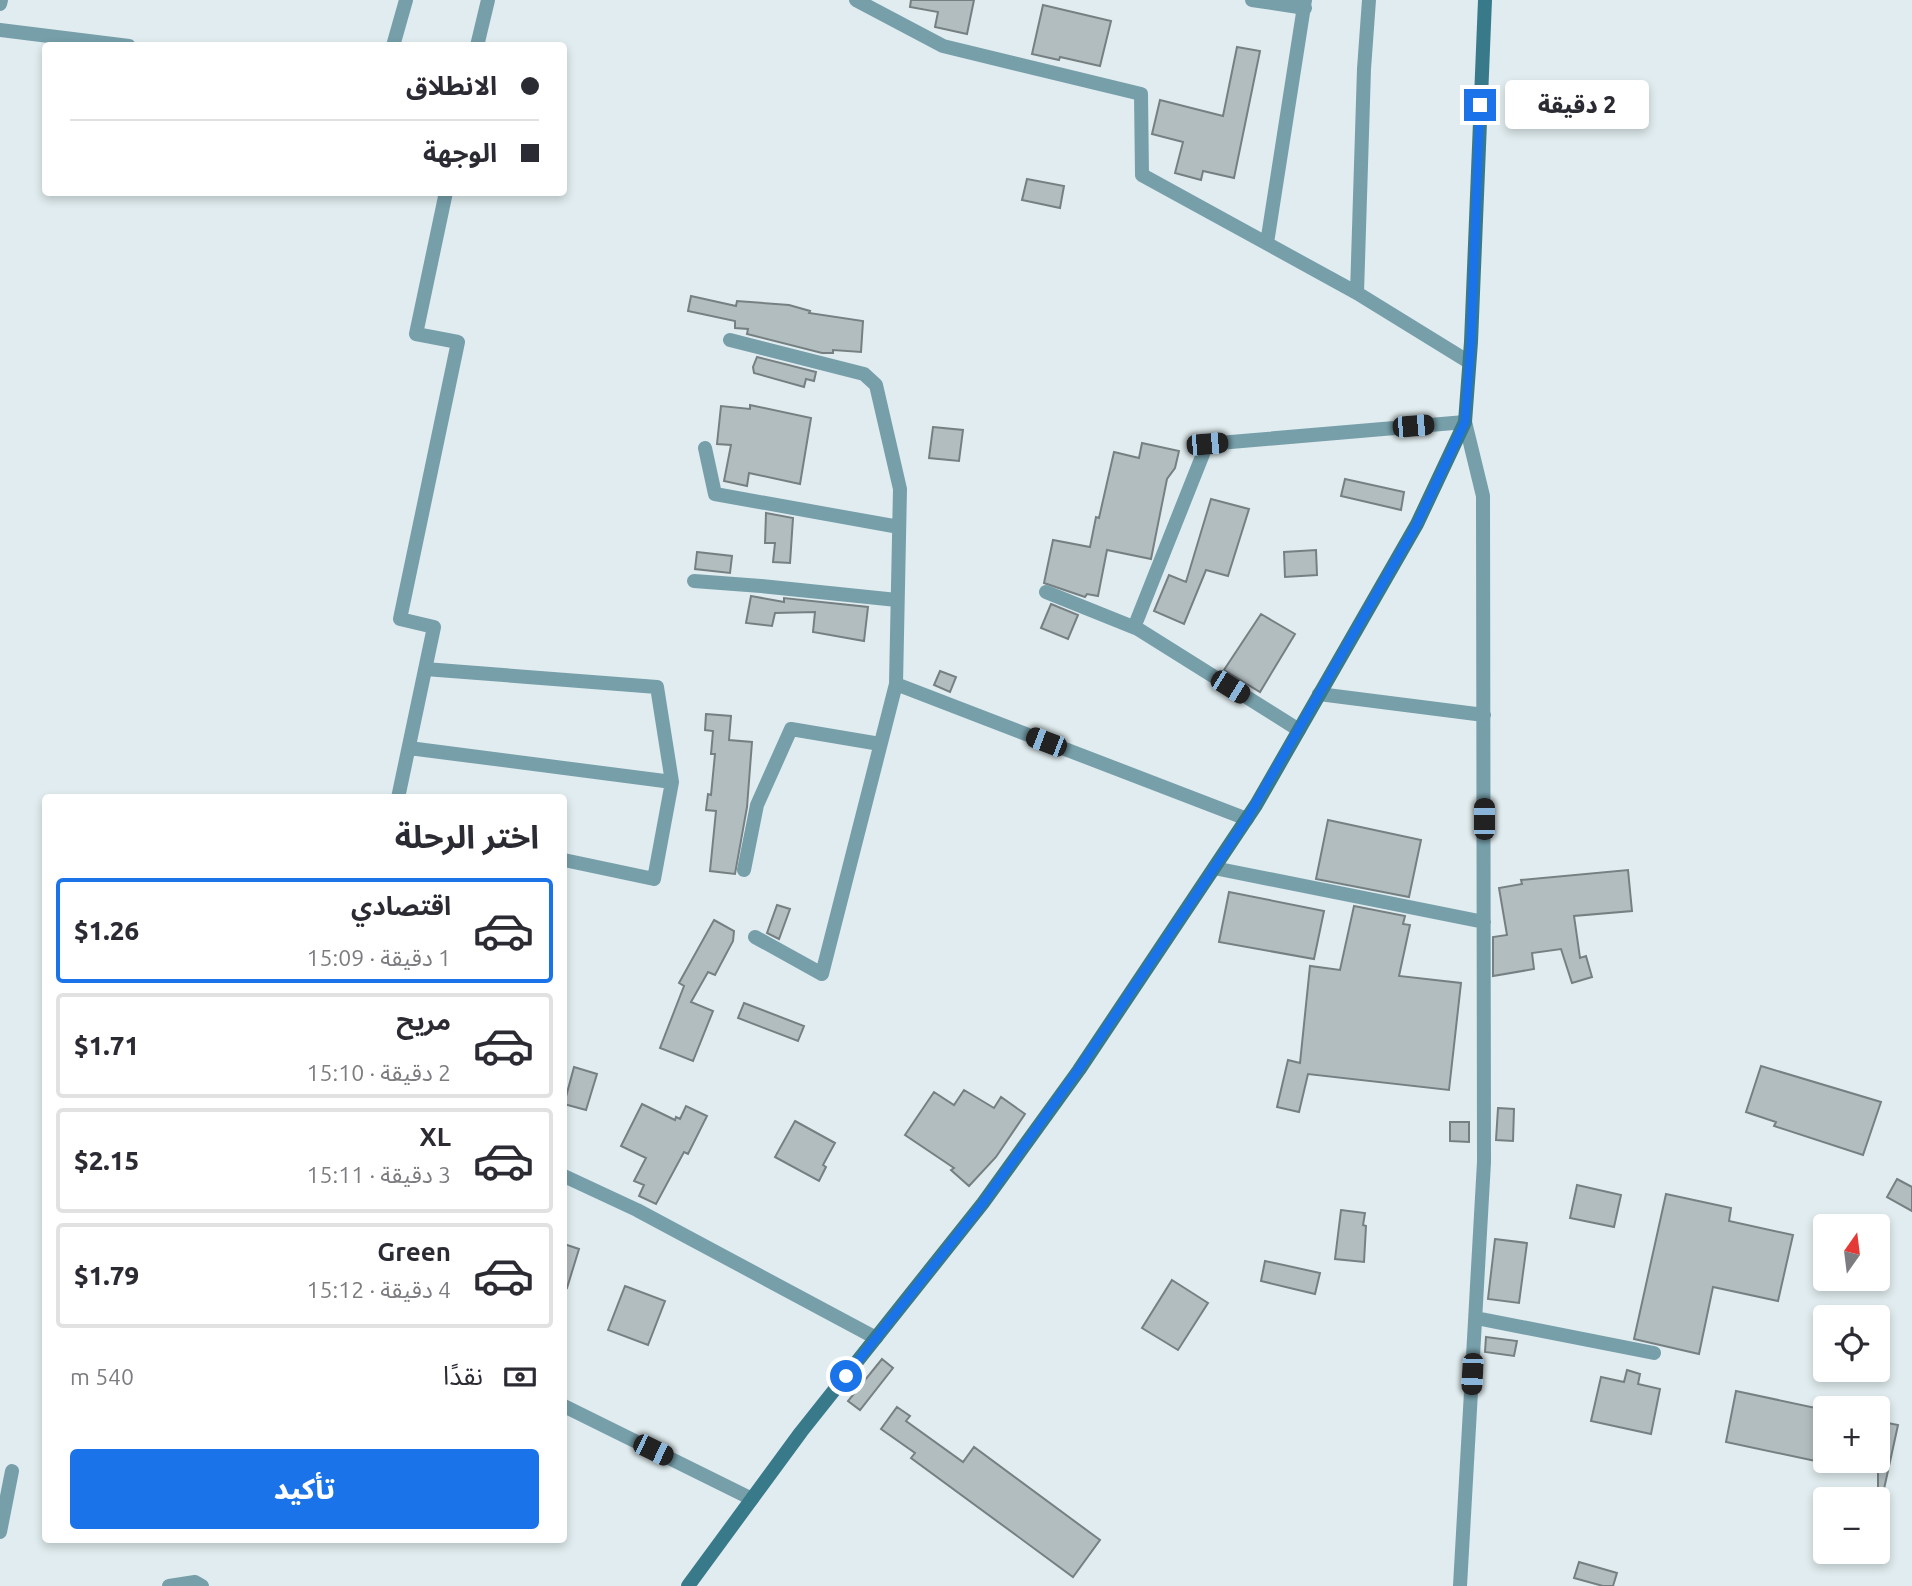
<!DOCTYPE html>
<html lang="ar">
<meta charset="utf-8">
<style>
body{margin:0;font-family:Ubuntu,"Noto Sans Arabic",sans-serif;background:#f7f7f7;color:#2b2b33;direction:rtl;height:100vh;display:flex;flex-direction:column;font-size:26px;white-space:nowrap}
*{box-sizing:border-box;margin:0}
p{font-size:23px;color:#7c7c81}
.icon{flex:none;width:38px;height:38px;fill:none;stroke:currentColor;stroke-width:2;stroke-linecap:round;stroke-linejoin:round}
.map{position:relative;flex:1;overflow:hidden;direction:ltr}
.side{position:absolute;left:42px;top:794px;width:525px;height:749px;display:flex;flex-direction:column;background:#fff;border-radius:7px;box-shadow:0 4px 10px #0003;direction:rtl}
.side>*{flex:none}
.top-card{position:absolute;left:42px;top:42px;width:525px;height:154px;border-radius:7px;box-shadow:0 4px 10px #0003;direction:rtl;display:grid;align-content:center;height:154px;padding:0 28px;background:#fff}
.needle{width:46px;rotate:14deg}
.fabs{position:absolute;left:1813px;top:1214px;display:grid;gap:14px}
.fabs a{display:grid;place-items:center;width:77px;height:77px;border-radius:7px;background:#fff;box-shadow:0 4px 10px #0003;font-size:35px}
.end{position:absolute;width:32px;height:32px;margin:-16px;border:9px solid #1a73e8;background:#fff;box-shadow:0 0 0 4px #fff}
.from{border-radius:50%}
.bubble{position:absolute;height:49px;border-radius:7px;background:#fff;box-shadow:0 4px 10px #0003;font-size:23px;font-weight:800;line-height:49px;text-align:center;direction:rtl}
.car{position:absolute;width:21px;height:42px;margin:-21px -10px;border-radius:9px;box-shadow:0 0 5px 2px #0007;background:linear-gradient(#222 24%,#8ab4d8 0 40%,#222 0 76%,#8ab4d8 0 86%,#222 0)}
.top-card b{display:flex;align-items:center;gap:24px;height:66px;font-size:26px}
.top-card b+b{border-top:2px solid #e1e1e2}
.top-card i{width:18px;height:18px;background:#2b2b33}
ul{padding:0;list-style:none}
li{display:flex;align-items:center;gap:21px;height:105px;margin:0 14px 10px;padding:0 14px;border:4px solid #e1e1e2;border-radius:7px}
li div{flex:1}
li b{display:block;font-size:26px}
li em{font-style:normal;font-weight:800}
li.active{border-color:#1a73e8}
li>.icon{width:63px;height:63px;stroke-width:1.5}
h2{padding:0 28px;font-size:32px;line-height:84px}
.pay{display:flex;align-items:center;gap:18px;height:77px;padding:0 28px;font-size:26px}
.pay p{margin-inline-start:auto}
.action{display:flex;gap:14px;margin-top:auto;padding:14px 28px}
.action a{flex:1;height:80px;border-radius:7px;background:#1a73e8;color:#fff;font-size:28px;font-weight:800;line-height:80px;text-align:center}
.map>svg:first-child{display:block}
</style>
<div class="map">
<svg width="1912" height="1586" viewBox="0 0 1912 1586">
<rect width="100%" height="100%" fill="#e0ecef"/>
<path fill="#b2bdc0" stroke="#768083" stroke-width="2" d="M911,0h63l-7,34 -32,-7 3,-15 -28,-5z
M1043,5l68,16 -11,45 -40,-9 -1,3 -27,-6z
M1237,47l23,4 -26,127 -31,-7 -2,9 -26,-7 8,-31 -31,-8 8,-34 63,16z
M1027,179l37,7 -4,22 -38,-8z
M691,296l45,10 1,-5 52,4 21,6 -1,2 54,8 -2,31 -28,-2v3h-11l-75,-19 1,-5 -13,-1v-7l-47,-10z
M757,357l59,15 -2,9 -8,-2 -2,8 -50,-14 -1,-6z
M750,405l61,13 -11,66 -51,-11 -2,13 -23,-5 7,-36 -14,-1 4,-38 29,3z
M933,427l30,3 -4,31 -30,-3z
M1142,443l37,8 -4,17 -8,11 -16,80 -44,-9 -9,46 -11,-2 -2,3 -41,-14 9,-43 37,7 6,-30 3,1 15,-66 25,6z
M1345,479l59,13 -3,18 -60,-14z
M1211,499l38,10 -21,67 -22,-6 -22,54 -30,-13 15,-36 17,7z
M766,513l27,5 -3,45 -17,-1 2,-19h-10z
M1316,550l1,25 -32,2 -1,-25z
M697,552l35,4 -2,17 -35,-4z
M751,596l33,6v-4l84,9 -4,34 -51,-9 2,-20 -40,1 -3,13 -26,-3z
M1051,604l27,11 -10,24 -27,-11z
M1261,614l34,20 -35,58 -36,-22z
M940,671l16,6 -6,15 -16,-7z
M706,714l25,2 -2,24 23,2 -5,65 -12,67 -25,-3 6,-60 -10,-1 2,-16 3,1 4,-41h-4l2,-23 -8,-1z
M1328,820l93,20 -12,57 -93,-18z
M1628,870l4,41 -58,5 6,42 6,-2 6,21 -20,6 -11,-34 -29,4 2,16 -41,7v-39l14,-2 -8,-47 23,-4 -1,-4z
M1229,892l95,19 -10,48 -95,-17z
M777,905l13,4 -11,30 -12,-6z
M1354,906l51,10 -2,8 7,1 -11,51 62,7 -12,107 -141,-16 -9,38 -22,-5 11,-47 12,3 10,-97 30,4z
M714,920l20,11 -1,10 -18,34 -7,-3 -17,30 22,9 -20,50 -33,-13 24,-62 -5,-3z
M744,1003l60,23 -6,15 -60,-23z
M1761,1066l120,36 -18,53 -89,-29 2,-4 -30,-10z
M574,1067l23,7 -11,36 -22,-6z
M964,1090l30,18 7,-11 24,17 -29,43 -27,29 -18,-16 3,-2 -49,-33 29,-43 20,13z
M642,1104l33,16 1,-3 4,2 6,-13 21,10 -19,38 -4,-2 -28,52 -17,-8 5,-11 -10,-4 12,-23 -25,-12z
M1498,1108l16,1 -1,32 -17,-1z
M795,1121l40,22 -12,22 3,2 -7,14 -44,-24z
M1450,1122h19v20l-19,-1z
M1897,1179l15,8v24l-25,-14z
M1577,1185l44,10 -7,32 -44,-9z
M1666,1194l65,14 -2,13 64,14 -15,66 -65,-14 -14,67 -65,-15z
M1341,1210l24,3 -2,12 3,1 -2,36 -29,-3z
M1495,1239l32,4 -8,60 -31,-4z
M564,1244l15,5 -12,39 -3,-1z
M1265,1261l55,12 -5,21 -54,-13z
M1172,1280l36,23 -30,47 -36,-22z
M625,1286l40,15 -17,44 -40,-15z
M1486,1337l31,4 -3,15 -29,-4z
M882,1359l11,9 -33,42 -12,-9z
M1627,1370l13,4 -2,10 22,5 -9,45 -60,-13 10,-44 23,5z
M1736,1391l89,19v53l-99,-21z
M897,1407l13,9 -4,5 57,41 11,-15 126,93 -27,37 -162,-119 4,-5 -34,-24z
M1878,1421l20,4 -14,64 -6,-1z
M1579,1562l38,11 -4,13h-10l-29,-8z"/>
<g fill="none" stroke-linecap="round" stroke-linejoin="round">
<path stroke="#769faa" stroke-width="14" d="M856,0l87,46 198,48 1,81 215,118 112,69
M1252,0l53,8
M0,4l1,-4
M0,30l129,16
M393,46l13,-46
M477,46l11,-46
M1267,243l38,-243
M1357,293l7,-224 5,-69
M730,340l134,34 12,11 24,104 -4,195 -74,290 -67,-37
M705,448l10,46 184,33
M694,581l67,5 136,14
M1046,592l92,37 161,101
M1137,620l70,-176 258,-22 18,74 1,666 -24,424
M425,669l232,18 15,95 -18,97 -90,-19
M896,684l351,135
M1319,694l165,21
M409,748l263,34
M398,798l36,-171 -34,-8 58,-277 -42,-8 30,-142
M1214,868l270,54
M744,870l13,-65 34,-76 89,15
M564,1176l73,34 239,128
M1476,1318l178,35
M564,1406l188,93
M0,1532l12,-61
M169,1586l26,-4 7,4"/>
<path stroke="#397a8a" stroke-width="14" d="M688,1586l113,-154 182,-229 96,-133 177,-265 161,-281 48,-102 6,-80 14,-342"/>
</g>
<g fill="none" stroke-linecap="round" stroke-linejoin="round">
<path stroke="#1a73e8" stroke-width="9" d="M846,1376l137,-173 96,-134 168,-250 170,-295 48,-102 6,-80 9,-237"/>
</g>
</svg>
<div class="fabs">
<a><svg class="needle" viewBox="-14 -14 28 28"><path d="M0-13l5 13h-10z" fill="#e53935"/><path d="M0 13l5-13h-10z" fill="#7c7c81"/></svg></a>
<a><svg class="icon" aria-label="locate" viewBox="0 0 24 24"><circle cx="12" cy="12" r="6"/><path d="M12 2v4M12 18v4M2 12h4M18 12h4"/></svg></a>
<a>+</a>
<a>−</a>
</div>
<i class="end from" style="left:846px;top:1376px"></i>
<i class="end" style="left:1480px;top:105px"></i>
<div class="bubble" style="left:1505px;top:80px;width:144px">2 دقيقة</div>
<i class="car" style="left:1413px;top:426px;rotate:85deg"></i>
<i class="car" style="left:1207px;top:444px;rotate:85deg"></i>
<i class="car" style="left:1230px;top:687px;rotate:122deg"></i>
<i class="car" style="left:1046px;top:742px;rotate:291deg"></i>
<i class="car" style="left:1484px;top:819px;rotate:0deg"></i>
<i class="car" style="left:1472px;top:1374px;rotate:183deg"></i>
<i class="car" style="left:653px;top:1450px;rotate:116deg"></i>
<div class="top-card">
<b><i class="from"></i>الانطلاق</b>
<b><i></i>الوجهة</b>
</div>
<section class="side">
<h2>اختر الرحلة</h2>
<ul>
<li class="active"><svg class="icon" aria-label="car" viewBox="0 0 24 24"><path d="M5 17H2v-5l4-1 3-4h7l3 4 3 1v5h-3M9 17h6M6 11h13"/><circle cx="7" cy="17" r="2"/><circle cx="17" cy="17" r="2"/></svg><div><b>اقتصادي</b><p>1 دقيقة · 15:09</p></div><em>$1.26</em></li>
<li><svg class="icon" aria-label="car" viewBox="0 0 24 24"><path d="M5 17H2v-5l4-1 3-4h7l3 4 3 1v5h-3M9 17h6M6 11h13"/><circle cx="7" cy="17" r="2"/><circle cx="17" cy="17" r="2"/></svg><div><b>مريح</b><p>2 دقيقة · 15:10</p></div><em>$1.71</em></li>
<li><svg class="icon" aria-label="car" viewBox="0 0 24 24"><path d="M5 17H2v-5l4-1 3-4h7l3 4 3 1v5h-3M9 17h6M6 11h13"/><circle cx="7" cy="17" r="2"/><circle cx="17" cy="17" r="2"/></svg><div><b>XL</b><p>3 دقيقة · 15:11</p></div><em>$2.15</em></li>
<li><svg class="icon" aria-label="car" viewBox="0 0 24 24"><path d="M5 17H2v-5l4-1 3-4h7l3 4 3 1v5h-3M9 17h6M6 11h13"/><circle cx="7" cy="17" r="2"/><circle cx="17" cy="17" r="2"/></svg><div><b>Green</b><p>4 دقيقة · 15:12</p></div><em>$1.79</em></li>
</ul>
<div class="pay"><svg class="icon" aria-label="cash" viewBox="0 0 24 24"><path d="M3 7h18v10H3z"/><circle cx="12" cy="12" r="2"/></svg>نقدًا<p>540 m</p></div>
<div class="action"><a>تأكيد</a></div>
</section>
</div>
